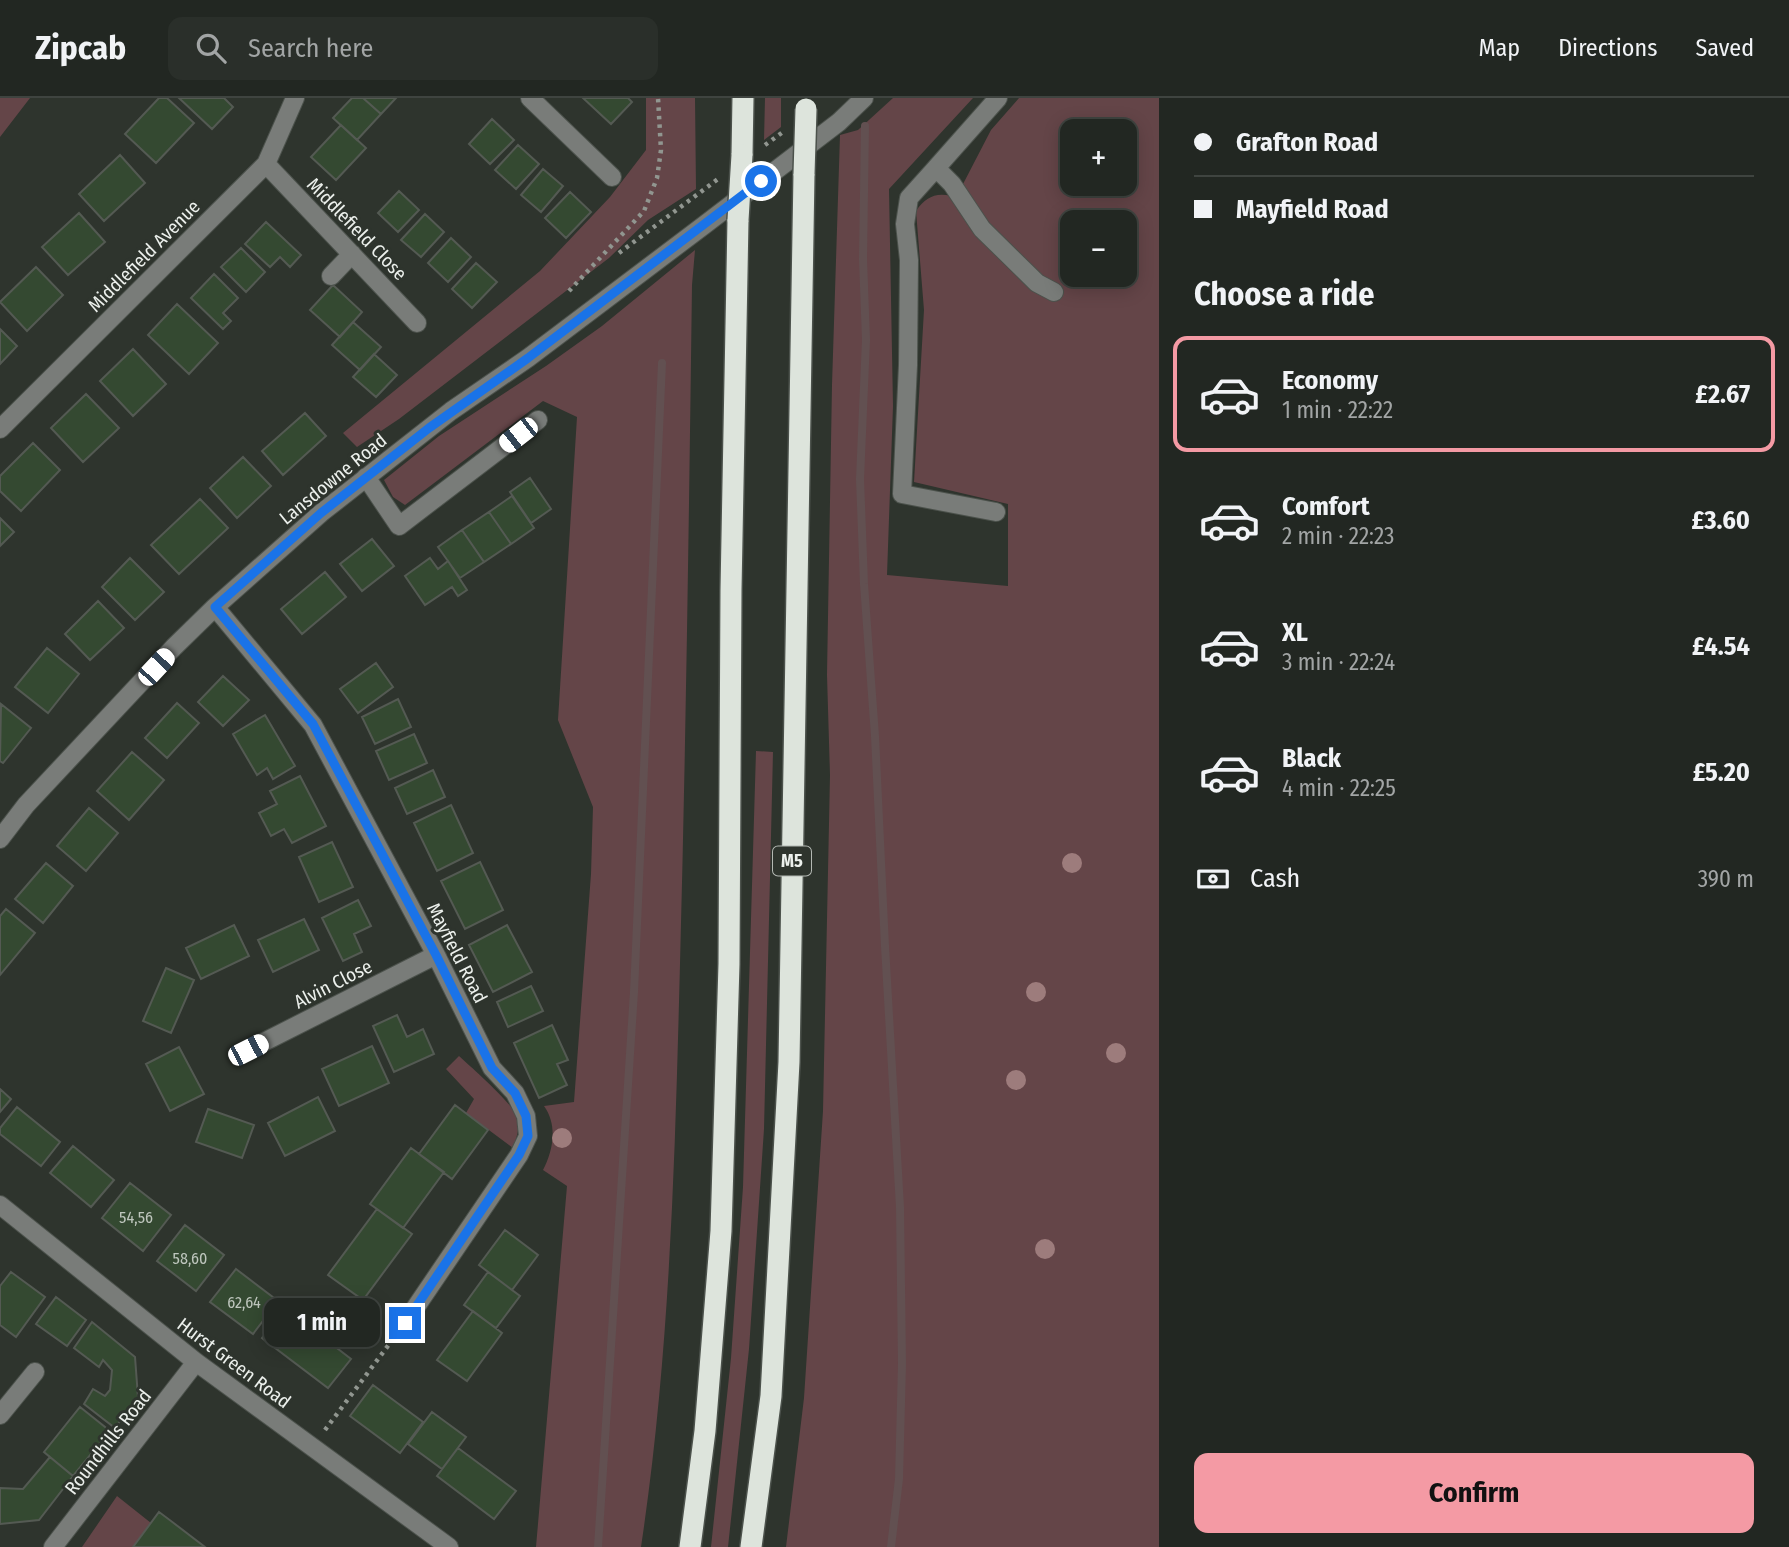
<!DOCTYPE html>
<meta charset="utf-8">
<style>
body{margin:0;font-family:"Fira Sans Condensed",sans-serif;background:#2a2f2a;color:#f1f3f6;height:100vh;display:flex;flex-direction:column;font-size:26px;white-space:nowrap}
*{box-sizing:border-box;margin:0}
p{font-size:23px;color:#a2a5a5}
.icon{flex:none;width:38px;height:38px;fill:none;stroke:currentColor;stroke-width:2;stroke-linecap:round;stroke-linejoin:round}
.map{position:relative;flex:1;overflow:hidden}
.details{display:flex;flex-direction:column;background:#222722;width:630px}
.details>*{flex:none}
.banner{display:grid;align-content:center;height:154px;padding:0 35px;background:#222722}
.controls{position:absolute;left:1060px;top:21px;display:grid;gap:14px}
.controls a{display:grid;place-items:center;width:77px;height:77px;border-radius:14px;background:#222722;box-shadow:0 4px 18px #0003,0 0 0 2px #3f4440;font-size:35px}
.end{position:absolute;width:32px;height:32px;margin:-16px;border:9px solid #1a73e8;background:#fff;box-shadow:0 0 0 4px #fff}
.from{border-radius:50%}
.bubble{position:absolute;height:49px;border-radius:14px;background:#222722;box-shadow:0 4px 18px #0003,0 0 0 2px #3f4440;font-size:23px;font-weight:700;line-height:49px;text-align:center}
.car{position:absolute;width:21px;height:42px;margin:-21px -10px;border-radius:9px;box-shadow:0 0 5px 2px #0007;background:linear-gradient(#fff 24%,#345 0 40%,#fff 0 76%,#345 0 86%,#fff 0)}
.banner b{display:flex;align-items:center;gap:24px;height:66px;font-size:26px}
.banner b+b{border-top:2px solid #3f4440}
.banner i{width:18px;height:18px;background:#f1f3f6}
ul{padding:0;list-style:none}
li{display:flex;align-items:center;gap:21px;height:116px;margin:0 14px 10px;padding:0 21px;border:4px solid transparent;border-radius:14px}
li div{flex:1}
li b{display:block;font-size:26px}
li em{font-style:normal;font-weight:700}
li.current{border-color:#f49aa4}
li>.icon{width:63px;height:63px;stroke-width:1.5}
h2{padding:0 35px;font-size:32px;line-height:84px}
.pay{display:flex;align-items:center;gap:18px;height:77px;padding:0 35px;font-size:26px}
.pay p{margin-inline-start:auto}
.primary-button{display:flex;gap:14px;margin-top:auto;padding:14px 35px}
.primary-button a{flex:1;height:80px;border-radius:14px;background:#f49aa4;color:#111;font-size:28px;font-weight:700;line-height:80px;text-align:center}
header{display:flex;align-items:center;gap:42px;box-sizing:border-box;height:98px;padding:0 35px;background:#222722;border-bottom:2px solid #3f4440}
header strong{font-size:33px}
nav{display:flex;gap:38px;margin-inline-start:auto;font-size:24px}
.search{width:490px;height:63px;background:#2a2f2a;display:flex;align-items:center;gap:18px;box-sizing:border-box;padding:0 24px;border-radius:14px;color:#a2a5a5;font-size:26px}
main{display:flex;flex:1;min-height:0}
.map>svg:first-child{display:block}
</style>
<header>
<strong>Zipcab</strong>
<div class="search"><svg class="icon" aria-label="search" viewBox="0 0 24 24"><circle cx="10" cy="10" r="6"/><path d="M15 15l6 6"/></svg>Search here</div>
<nav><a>Map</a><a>Directions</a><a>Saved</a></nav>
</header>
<main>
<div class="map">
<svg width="1159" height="1449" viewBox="0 0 1159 1449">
<rect width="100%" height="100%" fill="#2e342d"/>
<path fill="#644548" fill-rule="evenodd" d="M0,0h30l-30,39z
M646,0h49l1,91 -48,31 -39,38 -210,161 -42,28 -14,-14 197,-162 70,-74 36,-47z
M765,0h16v29l-17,13z
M893,0h80l-84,91 4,217 -6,169 121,11v-82l-94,-22 10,-172 -8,-99c9,-13 19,-19 35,-15l13,20 84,65 -65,-57 -21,-38 29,-56 28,-32h140v1449h-373l18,-149 19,-287 7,-336 -3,-100 5,-290 8,-250 18,-5zM1073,33h52v53h-52zM1073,124h52v53h-52z
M695,152l-3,35c-3,227 -6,453 -12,679 -5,195 -10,390 -39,583h-105l31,-361 -24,-16c10,-19 15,-45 1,-64l30,-4 17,-228 2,-67 -35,-87 19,-303 -34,-16 -138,104 -12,-8 -9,-17 55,-44 107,-70 56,-40z
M756,653l17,1 -9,377 -15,220 -18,170 -3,28h-17l20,-189 12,-171z
M459,958c12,11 53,47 58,60 4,11 -1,22 -4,32l-47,-35 8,-14 -28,-30z
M117,1398l34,27 -18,24h-51z"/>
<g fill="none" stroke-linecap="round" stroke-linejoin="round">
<path stroke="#625051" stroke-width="8" d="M865,28l-2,133 3,81 -6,139 4,105 11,152 10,210 15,261 2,157 -3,115 -8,68
M598,1449l36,-555 28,-629"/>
</g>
<path fill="#344931" stroke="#545a53" stroke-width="2" d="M159,0h8l27,25 -38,40 -31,-29z
M179,0h45l9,9 -21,22z
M352,0h11l18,16 -24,26 -24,-22z
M363,0h33l-15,16z
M583,0h45l4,4 -21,22z
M492,21l22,21 -24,24 -21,-20z
M341,27l25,23 -30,32 -25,-23z
M518,47l21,19 -23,25 -21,-19z
M120,57l25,28 -41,38 -25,-27z
M543,71l20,17 -22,26 -20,-17z
M399,93l20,19 -21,22 -20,-19z
M570,94l21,20 -25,26 -21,-20z
M79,115l26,29 -37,33 -26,-28z
M425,116l19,18 -23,25 -20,-17z
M266,124l35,33 -11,12 -10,-10 -10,10 -25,-23z
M451,140l20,19 -23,25 -20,-19z
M241,150l24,24 -19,20 -25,-25z
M476,165l21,19 -25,26 -20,-19z
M36,169l27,28 -36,36 -27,-29z
M214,176l24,24 -15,15 8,8 -8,8 -32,-31z
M333,187l29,27 -22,25 -30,-27z
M177,206l41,39 -29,31 -41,-39z
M353,224l28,25 -21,23 -28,-25z
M0,231l17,17 -17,18z
M133,251l33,35 -33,32 -33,-35z
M374,256l23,21 -21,22 -23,-20z
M86,296l33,34 -36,34 -32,-34z
M305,315l21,23 -43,39 -21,-24z
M33,345l27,27 -39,41 -21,-20v-15z
M243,359l28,29 -34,32 -27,-30z
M530,380l21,31 -20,14 -21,-31z
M512,398l22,32 -23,16 -22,-32z
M200,401l28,29 -49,46 -28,-29z
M489,414l22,32 -27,18 -22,-32z
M0,420l14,14 -14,14z
M462,432l22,32 -24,16 -22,-31z
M372,441l22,27 -32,25 -22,-27z
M130,460l34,34 -29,28 -33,-33z
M430,460l8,11 10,-8 19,29 -9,6 -6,-9 -27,18 -20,-29z
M325,474l21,25 -44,37 -21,-25z
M98,503l26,27 -34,32 -25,-26z
M47,550l32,26 -31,39 -33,-26z
M376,565l17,24 -35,26 -18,-24z
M223,578l26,24 -26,26 -25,-24z
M398,601l13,28 -36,17 -13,-27z
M177,605l22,20 -32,35 -22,-20z
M1,606l30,24 -28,35 -3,-2z
M265,617l30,51 -22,13 -6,-11 -10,7 -24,-41z
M414,636l13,29 -38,17 -13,-29z
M132,654l32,28 -35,40 -32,-29z
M433,672l12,27 -38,17 -12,-26z
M300,678l26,50 -34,17 -8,-14 -13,7 -12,-23 18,-9 -7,-13z
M451,707l22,48 -36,18 -23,-48z
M89,710l29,25 -32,38 -29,-25z
M332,744l21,45 -34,15 -20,-45z
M480,764l23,48 -38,19 -24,-48z
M46,765l27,23 -30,37 -28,-24z
M358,802l13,26 -17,8 8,18 -19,9 -21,-43z
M6,811l29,24 -35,42v-59z
M304,821l15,31 -46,22 -15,-32z
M234,827l15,31 -48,23 -15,-31z
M507,827l25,47 -39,20 -24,-47z
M166,870l28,12 -23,53 -28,-12z
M531,888l12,25 -35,16 -11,-25z
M397,917l10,22 16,-8 11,25 -40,18 -21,-46z
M552,927l16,35 -11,4 10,21 -28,13 -25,-55z
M372,948l17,37 -50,23 -17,-37z
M179,949l25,47 -34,17 -24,-47z
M0,991l11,10 -11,13z
M318,999l17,34 -50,25 -17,-33z
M455,1007l33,25 -36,49 -33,-25z
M17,1009l43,35 -19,24 -41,-32v-6z
M208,1011l46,16 -12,33 -46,-16z
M73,1048l41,34 -23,27 -41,-34z
M411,1050l33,24 -41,56 -33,-24z
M130,1085l41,32 -28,36 -41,-33z
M377,1111l35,25 -49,66 -35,-25z
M185,1127l39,30 -28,36 -39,-30z
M505,1132l33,25 -26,35 -33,-25z
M236,1171l42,32 -25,33 -43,-32z
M11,1174l34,25 -29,40 -16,-12v-39z
M488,1174l32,24 -24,32 -32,-23z
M56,1199l30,23 -19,26 -31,-22z
M285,1210l66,51 -23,29 -66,-50z
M473,1213l29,22 -35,48 -30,-21z
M92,1224l43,35 3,40 -23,31 -31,-24 9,-15 12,7 5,-6 2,-20 -9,-10 -4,7 -25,-19z
M373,1287l50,37 -23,31 -50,-37z
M80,1309l30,24 -37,45 -29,-24z
M432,1314l34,25 -24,32 -34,-25z
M458,1350l58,43 -22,28 -57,-43z
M50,1359l23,19 -34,44 -39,4v-36l23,1z
M159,1414l12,9 34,26h-72z"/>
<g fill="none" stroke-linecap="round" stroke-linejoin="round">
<g stroke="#4c524c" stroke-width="20">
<path id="minor" d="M530,0l82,79
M266,66l151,159
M936,70l62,-70
M331,178l21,-22
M0,331l266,-265 29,-66
M366,379l33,49 139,-106
M996,414l-94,-18 6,-129 1,-105 -4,-36 4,-26 27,-30 16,16 30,45 55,54 17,9
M215,509l98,118 123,230 56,113 23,25 11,23 2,20 -9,19 -114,168
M0,741l26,-34 148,-158 41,-40 106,-94 130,-102 77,-53 175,-132 136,-104 25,-24
M248,952l188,-95
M0,1107l196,157 253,185
M0,1317l35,-43
M53,1449l143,-185"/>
</g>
<g stroke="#4c524c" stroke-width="24">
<path id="highway" d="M742,57l1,-57
M690,1449l15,-116 16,-200 8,-267 2,-374 7,-370
M751,1449l20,-151 18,-334 15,-888"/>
</g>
<path stroke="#919690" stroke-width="4.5" stroke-dasharray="3.5 5" stroke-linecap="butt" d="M765,47l18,-13
M619,155l99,-74
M569,193l75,-80 13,-33 4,-28 -3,-52
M325,1332l68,-91"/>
<use href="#minor" stroke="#797c79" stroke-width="18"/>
<use href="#highway" stroke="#dde4dc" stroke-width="21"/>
<g stroke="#4c524c" stroke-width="24" stroke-linecap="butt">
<path id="highway-bridge" d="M804,76l2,-65
M738,122l4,-65"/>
</g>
<use href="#highway-bridge" stroke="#dde4dc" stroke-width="21"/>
</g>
<g fill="#9d7c7c">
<circle cx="1072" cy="765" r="10"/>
<circle cx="1036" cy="894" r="10"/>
<circle cx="1116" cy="955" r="10"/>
<circle cx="1016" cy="982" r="10"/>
<circle cx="562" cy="1040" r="10"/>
<circle cx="1045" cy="1151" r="10"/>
</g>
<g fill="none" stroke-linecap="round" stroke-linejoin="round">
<path stroke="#1a73e8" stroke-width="9" d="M405,1225l114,-168 9,-19 -2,-20 -11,-23 -23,-25 -56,-113 -123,-231 -98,-117 106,-94 108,-85 99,-70 233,-177"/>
</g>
<g text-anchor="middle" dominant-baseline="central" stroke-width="6" stroke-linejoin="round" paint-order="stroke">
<g font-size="16" fill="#bec6bd">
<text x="136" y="1119">54,56</text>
<text x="190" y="1160">58,60</text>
<text x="244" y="1204">62,64</text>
</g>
<rect fill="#2e342d" stroke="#b3b8b3" stroke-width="2" x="773" y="748.5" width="38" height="29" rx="5"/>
<g font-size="18" font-weight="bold" fill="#ecf0ec">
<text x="792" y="763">M5</text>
</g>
<g font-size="19" fill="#ecf0ec" stroke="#2e342d">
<text transform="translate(357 131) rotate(46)">Middlefield Close</text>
<text transform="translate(144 158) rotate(-45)">Middlefield Avenue</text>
<text transform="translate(333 381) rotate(-39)">Lansdowne Road</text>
<text transform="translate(457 855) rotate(63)">Mayfield Road</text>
<text transform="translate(333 886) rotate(-27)">Alvin Close</text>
<text transform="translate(234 1265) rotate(37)">Hurst Green Road</text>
<text transform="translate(108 1344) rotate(-52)">Roundhills Road</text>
</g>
</g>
</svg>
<div class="controls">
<a>+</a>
<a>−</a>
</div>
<i class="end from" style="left:761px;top:83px"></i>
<i class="end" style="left:405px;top:1225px"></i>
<div class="bubble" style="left:264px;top:1200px;width:116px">1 min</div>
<i class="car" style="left:518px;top:337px;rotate:232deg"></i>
<i class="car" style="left:156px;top:569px;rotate:43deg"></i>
<i class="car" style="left:248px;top:952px;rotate:63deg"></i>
</div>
<section class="details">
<div class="banner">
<b><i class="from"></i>Grafton Road</b>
<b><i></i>Mayfield Road</b>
</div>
<h2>Choose a ride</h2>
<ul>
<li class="current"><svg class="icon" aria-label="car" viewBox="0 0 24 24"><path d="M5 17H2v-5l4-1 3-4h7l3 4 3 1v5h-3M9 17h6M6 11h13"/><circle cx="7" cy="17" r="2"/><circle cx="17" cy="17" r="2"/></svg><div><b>Economy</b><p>1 min · 22:22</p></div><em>£2.67</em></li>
<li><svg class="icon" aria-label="car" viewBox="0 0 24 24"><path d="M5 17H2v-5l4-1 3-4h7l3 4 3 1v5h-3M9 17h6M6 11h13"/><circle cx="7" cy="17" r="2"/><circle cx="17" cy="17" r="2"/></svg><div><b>Comfort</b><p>2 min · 22:23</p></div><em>£3.60</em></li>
<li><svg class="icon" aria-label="car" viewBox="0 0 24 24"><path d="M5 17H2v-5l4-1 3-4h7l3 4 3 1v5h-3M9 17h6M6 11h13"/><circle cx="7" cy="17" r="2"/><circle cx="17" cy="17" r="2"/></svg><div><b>XL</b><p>3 min · 22:24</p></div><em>£4.54</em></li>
<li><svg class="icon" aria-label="car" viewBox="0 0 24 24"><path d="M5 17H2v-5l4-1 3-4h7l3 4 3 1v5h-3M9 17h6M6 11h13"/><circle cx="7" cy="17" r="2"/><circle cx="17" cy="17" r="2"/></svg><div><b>Black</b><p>4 min · 22:25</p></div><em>£5.20</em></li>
</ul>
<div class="pay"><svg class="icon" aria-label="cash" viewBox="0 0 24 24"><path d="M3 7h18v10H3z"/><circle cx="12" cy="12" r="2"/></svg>Cash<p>390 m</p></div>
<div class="primary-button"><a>Confirm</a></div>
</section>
</main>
